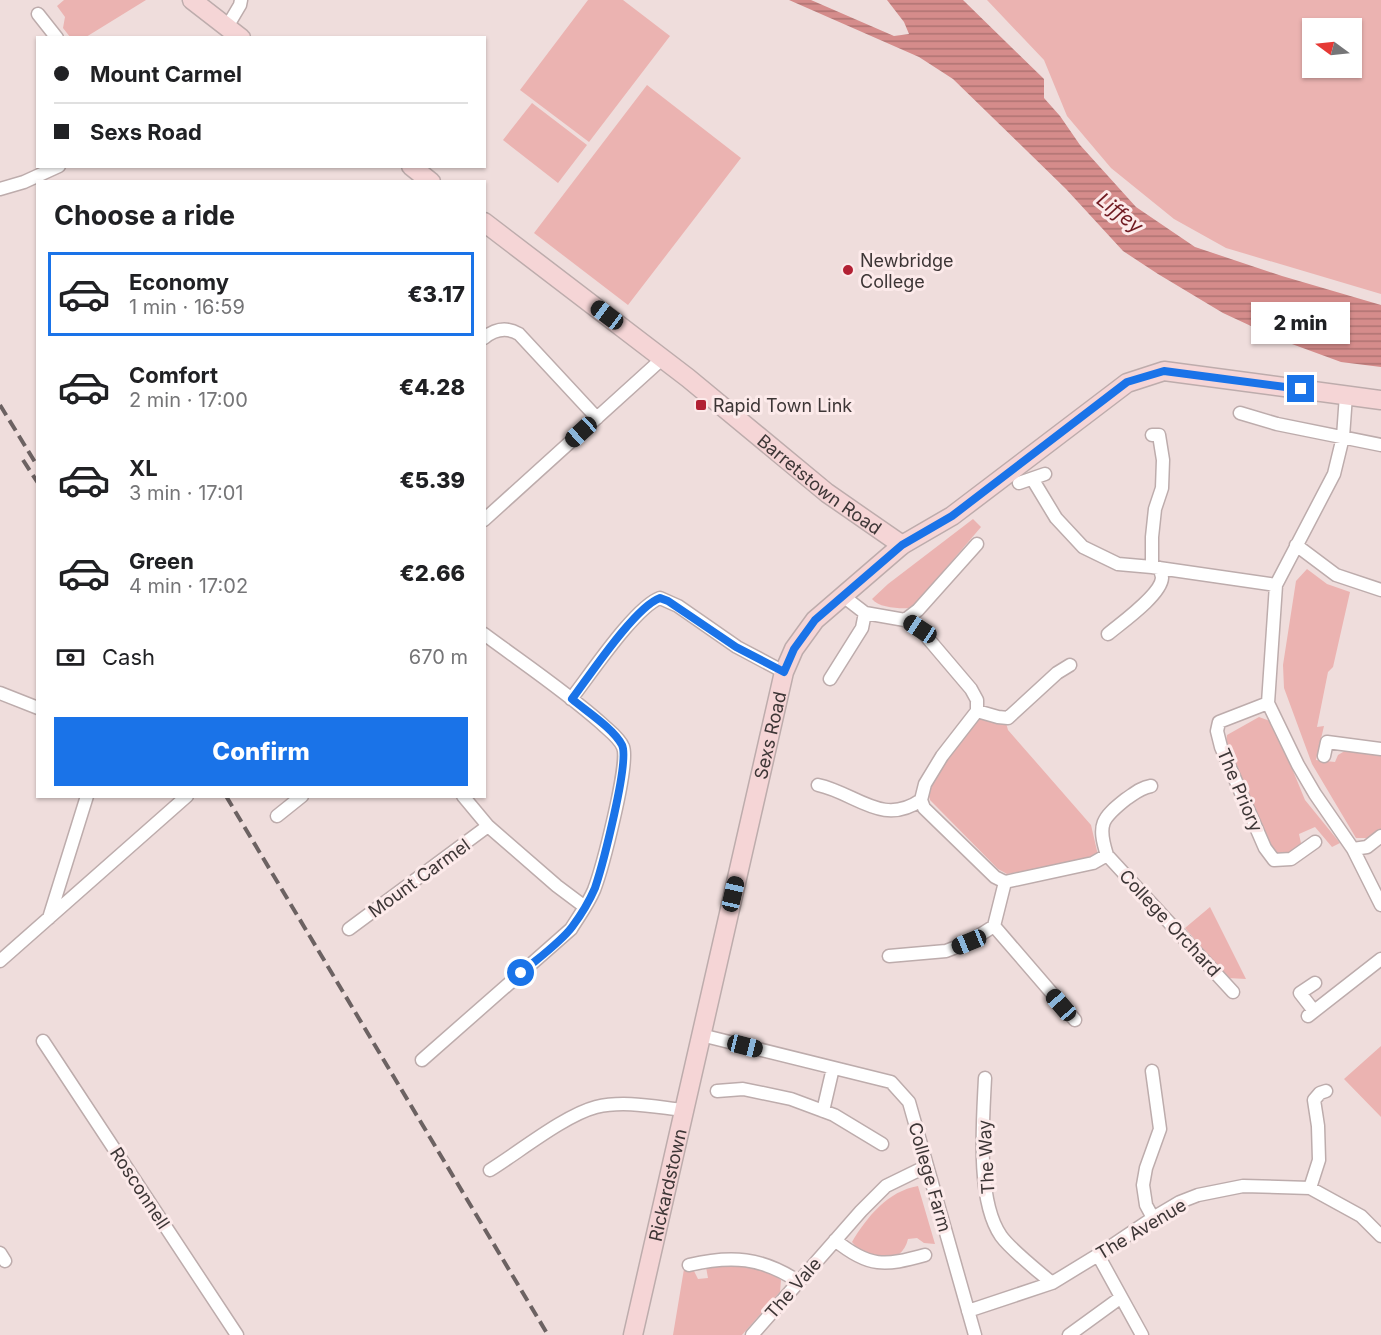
<!DOCTYPE html>
<meta charset="utf-8">
<style>
body{margin:0;font-family:Inter,sans-serif;background:#f6f6f6;color:#202124;height:100vh;display:flex;flex-direction:column;font-size:22px;white-space:nowrap}
*{box-sizing:border-box;margin:0}
p{font-size:20px;color:#757577}
.icon{flex:none;width:33px;height:33px;fill:none;stroke:currentColor;stroke-width:2;stroke-linecap:round;stroke-linejoin:round}
.map{position:relative;flex:1;overflow:hidden}
.details{position:absolute;left:36px;top:180px;width:450px;height:618px;display:flex;flex-direction:column;background:#fff;border-radius:0px;box-shadow:0 2px 4px #0004}
.details>*{flex:none}
.hud{position:absolute;left:36px;top:36px;width:450px;height:132px;border-radius:0px;box-shadow:0 2px 4px #0004;display:grid;align-content:center;height:132px;padding:0 18px;background:#fff}
.needle{width:39px;rotate:285deg}
.controls{position:absolute;left:1302px;top:18px;display:grid;gap:12px}
.controls a{display:grid;place-items:center;width:60px;height:60px;border-radius:0px;background:#fff;box-shadow:0 2px 4px #0004;font-size:30px}
.end{position:absolute;width:27px;height:27px;margin:-14px;border:8px solid #1a73e8;background:#fff;box-shadow:0 0 0 3px #fff}
.from{border-radius:50%}
.bubble{position:absolute;height:42px;border-radius:0px;background:#fff;box-shadow:0 2px 4px #0004;font-size:20px;font-weight:800;line-height:42px;text-align:center}
.car{position:absolute;width:18px;height:36px;margin:-18px -9px;border-radius:8px;box-shadow:0 0 4px 2px #0007;background:linear-gradient(#222 24%,#8ab4d8 0 40%,#222 0 76%,#8ab4d8 0 86%,#222 0)}
.hud b{display:flex;align-items:center;gap:21px;height:57px;font-size:22px}
.hud b+b{border-top:2px solid #e0e0e0}
.hud i{width:15px;height:15px;background:#202124}
ul{padding:0;list-style:none}
li{display:flex;align-items:center;gap:18px;height:84px;margin:0 12px 9px;padding:0 6px;border:3px solid transparent;border-radius:0px}
li div{flex:1}
li b{display:block;font-size:22px}
li em{font-style:normal;font-weight:800}
li.selected{border-color:#1a73e8}
li>.icon{width:54px;height:54px;stroke-width:1.5}
h2{padding:0 18px;font-size:27px;line-height:72px}
.pay{display:flex;align-items:center;gap:15px;height:66px;padding:0 18px;font-size:22px}
.pay p{margin-inline-start:auto}
.cta{display:flex;gap:12px;margin-top:auto;padding:12px 18px}
.cta a{flex:1;height:69px;border-radius:0px;background:#1a73e8;color:#fff;font-size:24px;font-weight:800;line-height:69px;text-align:center}
.map>svg:first-child{display:block}
</style>
<div class="map">
<svg width="1381" height="1335" viewBox="0 0 1381 1335">
<defs>
<pattern id="water-rules" width="6" height="5" patternUnits="userSpaceOnUse" patternTransform="scale(1.5)"><rect width="6" height="5" fill="#d58c8b"/><path d="M0 2.5h6" fill="none" stroke="#ae7372"/></pattern>
</defs>
<rect width="100%" height="100%" fill="#efdddc"/>
<path fill="#ebb3b1" fill-rule="evenodd" d="M64,0h82l-60,37h-16l-7,-9 2,-11 -8,-11z
M588,0h35l47,36 -81,106 -69,-52z
M987,0h394v294l-155,-46 -52,-29 -63,-51 -44,-52 -23,-56zM1312,28h40v40h-40z
M647,85l94,73 -113,147 -94,-72z
M532,103l55,42 -29,38 -55,-43z
M973,519l8,8 -69,81c-12,1 -33,0 -40,-9l16,-15z
M1307,569l20,15 23,8 -17,75 -5,5 -11,55 7,-1 -8,34 19,2 3,-7 10,-6 33,5v75l-12,9h-13l-44,-74 -28,-76 -1,-23 13,-84z
M1259,717l14,5 32,78 35,43 -8,4 -17,-20 -16,7 3,14 -15,8 -10,-3 -7,-7 -44,-103 1,-8z
M976,719c9,-1 20,4 30,4l2,7 83,95 7,30 -7,4 -84,15 -9,-5 -68,-69 -2,-8 2,-8z
M1210,907l36,72 -18,-1 -43,-50z
M1381,1046v71l-37,-38z
M918,1186l17,58 -11,-1 -7,-5 -9,1c-7,30 -42,22 -56,3 15,-25 36,-51 66,-56z
M713,1263c24,2 48,1 68,17l-1,12 -38,43h-69l11,-66 10,2 4,8 10,-1 -2,-11z"/>
<path fill="url(#water-rules)" d="M789,0h22l83,36 15,-2 -5,-12 -17,-22h76l81,79v19l16,18 20,29 56,62 59,40 87,29 99,29v62l-40,-5 -60,-22 -58,-27 -65,-39 -35,-23 -57,-62 -113,-110 -34,-22z"/>
<g fill="none" stroke-linecap="round" stroke-linejoin="round">
<g stroke="#bdacac" stroke-width="15">
<path id="street" d="M38,14l19,24
M227,27l13,-22 1,-5
M0,189l24,-7 35,-16
M484,338c11,-9 23,-11 35,-4l78,84
M1346,395l-3,42 -9,37 -58,111 -8,118 30,62 17,29 38,55 28,56
M1240,413l37,11 104,21
M1152,435h7l4,25 -1,28 -7,21 -3,28v30
M1033,480l23,38 27,29 35,17 34,3 124,18
M1019,483l26,-9
M484,520l179,-162
M1296,545l40,30 45,15
M843,596l22,17 40,7 15,9 51,60 6,11v11l-35,45 -17,28 -4,16 3,8 71,69 10,5 -11,44 -25,16 -23,9 -57,5
M905,620l13,-10 59,-66
M1108,634c13,-11 53,-39 54,-56 0,-3 -2,-7 -2,-10
M830,679l32,-51 3,-15
M0,693l38,15
M571,699c19,-24 64,-92 89,-101l18,8 59,41 47,25
M1268,703l-49,19 -2,9 4,16 44,101 9,12 17,-1 24,-17
M977,711l21,6 10,1 49,-45 13,-8
M1324,756l3,-14 54,7
M818,785c38,8 64,42 103,15
M1151,786c-11,2 -16,7 -25,13 -24,19 -29,25 -19,56l126,137
M463,796l25,30 69,60 28,21
M277,816l25,-20
M1353,849l14,-2 14,-11
M1005,882l88,-19 14,-8
M49,918l38,-122
M994,926l81,94
M349,929l139,-103
M0,961l187,-165
M1314,1011l-14,-18 15,-10
M1308,1016l73,-57
M701,1035l190,47 18,20 66,233
M43,1041l194,294
M422,1060l149,-131c8,-13 17,-25 23,-39 8,-21 36,-127 29,-143 -4,-10 -15,-17 -22,-24 -36,-32 -78,-60 -117,-89
M1152,1071l8,58 -14,39 -3,17 3,20 7,13
M985,1078c-2,43 -9,122 16,158 10,14 37,35 51,47
M717,1091l26,-2 48,10 43,16 48,29
M823,1111l10,-43
M490,1170c29,-18 75,-55 106,-63 28,-7 60,0 87,3
M1310,1188l9,-28 -1,-34 -4,-26 6,-7 6,-2
M835,1240c34,28 50,26 90,15
M0,1253l5,8
M1098,1255l44,80
M689,1265c42,-10 73,-8 110,17
M968,1311l84,-28 46,-28 55,-37 27,-16 18,-7 45,-9 67,2 51,28 20,20
M752,1335l109,-124 25,-25 41,-20
M1069,1335l51,-37"/>
</g>
<g stroke="#bdacac" stroke-width="21">
<g id="secondary">
<path d="M192,0l49,38"/>
<path d="M411,166l20,16"/>
<path id="s1" d="M484,222l204,156 139,115 75,52"/>
<path id="s2" d="M633,1335l151,-663 10,-23 21,-29 87,-75 50,-29 175,-133 37,-12 217,29"/>
</g>
</g>
<use href="#street" stroke="#fff" stroke-width="12"/>
<use href="#secondary" stroke="#f5d5d6" stroke-width="18"/>
<path stroke="#6c6262" stroke-width="4" stroke-dasharray="12 6" stroke-linecap="butt" d="M0,405l38,62
M23,460l15,23
M226,796l322,539"/>
</g>
<g fill="none" stroke-linecap="round" stroke-linejoin="round">
<path stroke="#1a73e8" stroke-width="8" d="M521,973c15,-13 40,-31 51,-46 9,-12 17,-25 23,-39 7,-21 35,-127 27,-143 -9,-17 -36,-34 -50,-46 18,-24 63,-92 88,-101l8,3 68,46 48,25 10,-23 21,-29 87,-75 50,-29 175,-134 37,-11 137,18"/>
</g>
<g fill="#b22033" stroke="#fceaea" stroke-width="2">
<circle cx="848" cy="270" r="6"/>
<rect x="695" y="399" width="12" height="12" rx="3"/>
</g>
<g text-anchor="middle" dominant-baseline="central" stroke-width="6" stroke-linejoin="round" paint-order="stroke">
<g font-size="18" fill="#3d3636" stroke="#fceaea" text-anchor="start">
<text x="860" y="260">Newbridge<tspan x="860" dy="21">College</tspan></text>
<text x="713" y="405">Rapid Town Link</text>
</g>
<g font-size="18" fill="#3d3636" stroke="#fceaea">
<text stroke="none"><textPath href="#s1" startOffset="426">Barretstown Road</textPath></text>
<text stroke="none"><textPath href="#s2" startOffset="615">Sexs Road</textPath></text>
<text transform="translate(1240 790) rotate(67)">The Priory</text>
<text transform="translate(419 878) rotate(-36)">Mount Carmel</text>
<text transform="translate(1170 923) rotate(47)">College Orchard</text>
<text transform="translate(986 1157) rotate(-93)">The Way</text>
<text transform="translate(930 1177) rotate(74)">College Farm</text>
<text stroke="none"><textPath href="#s2" startOffset="154">Rickardstown</textPath></text>
<text transform="translate(140 1188) rotate(57)">Rosconnell</text>
<text transform="translate(1141 1229) rotate(-31)">The Avenue</text>
<text transform="translate(793 1288) rotate(-49)">The Vale</text>
</g>
<g font-size="20" font-style="italic" fill="#701a21" stroke="#fceaea">
<text transform="translate(1120 213) rotate(38)">Liffey</text>
</g>
</g>
</svg>
<div class="controls">
<a><svg class="needle" viewBox="-14 -14 28 28"><path d="M0-13l5 13h-10z" fill="#e53935"/><path d="M0 13l5-13h-10z" fill="#757577"/></svg></a>
</div>
<i class="end from" style="left:521px;top:973px"></i>
<i class="end" style="left:1301px;top:389px"></i>
<div class="bubble" style="left:1251px;top:302px;width:99px">2 min</div>
<i class="car" style="left:607px;top:315px;rotate:307deg"></i>
<i class="car" style="left:581px;top:432px;rotate:228deg"></i>
<i class="car" style="left:920px;top:629px;rotate:303deg"></i>
<i class="car" style="left:733px;top:894px;rotate:13deg"></i>
<i class="car" style="left:969px;top:942px;rotate:248deg"></i>
<i class="car" style="left:1061px;top:1005px;rotate:319deg"></i>
<i class="car" style="left:745px;top:1046px;rotate:104deg"></i>
<div class="hud">
<b><i class="from"></i>Mount Carmel</b>
<b><i></i>Sexs Road</b>
</div>
<section class="details">
<h2>Choose a ride</h2>
<ul>
<li class="selected"><svg class="icon" aria-label="car" viewBox="0 0 24 24"><path d="M5 17H2v-5l4-1 3-4h7l3 4 3 1v5h-3M9 17h6M6 11h13"/><circle cx="7" cy="17" r="2"/><circle cx="17" cy="17" r="2"/></svg><div><b>Economy</b><p>1 min · 16:59</p></div><em>€3.17</em></li>
<li><svg class="icon" aria-label="car" viewBox="0 0 24 24"><path d="M5 17H2v-5l4-1 3-4h7l3 4 3 1v5h-3M9 17h6M6 11h13"/><circle cx="7" cy="17" r="2"/><circle cx="17" cy="17" r="2"/></svg><div><b>Comfort</b><p>2 min · 17:00</p></div><em>€4.28</em></li>
<li><svg class="icon" aria-label="car" viewBox="0 0 24 24"><path d="M5 17H2v-5l4-1 3-4h7l3 4 3 1v5h-3M9 17h6M6 11h13"/><circle cx="7" cy="17" r="2"/><circle cx="17" cy="17" r="2"/></svg><div><b>XL</b><p>3 min · 17:01</p></div><em>€5.39</em></li>
<li><svg class="icon" aria-label="car" viewBox="0 0 24 24"><path d="M5 17H2v-5l4-1 3-4h7l3 4 3 1v5h-3M9 17h6M6 11h13"/><circle cx="7" cy="17" r="2"/><circle cx="17" cy="17" r="2"/></svg><div><b>Green</b><p>4 min · 17:02</p></div><em>€2.66</em></li>
</ul>
<div class="pay"><svg class="icon" aria-label="cash" viewBox="0 0 24 24"><path d="M3 7h18v10H3z"/><circle cx="12" cy="12" r="2"/></svg>Cash<p>670 m</p></div>
<div class="cta"><a>Confirm</a></div>
</section>
</div>
